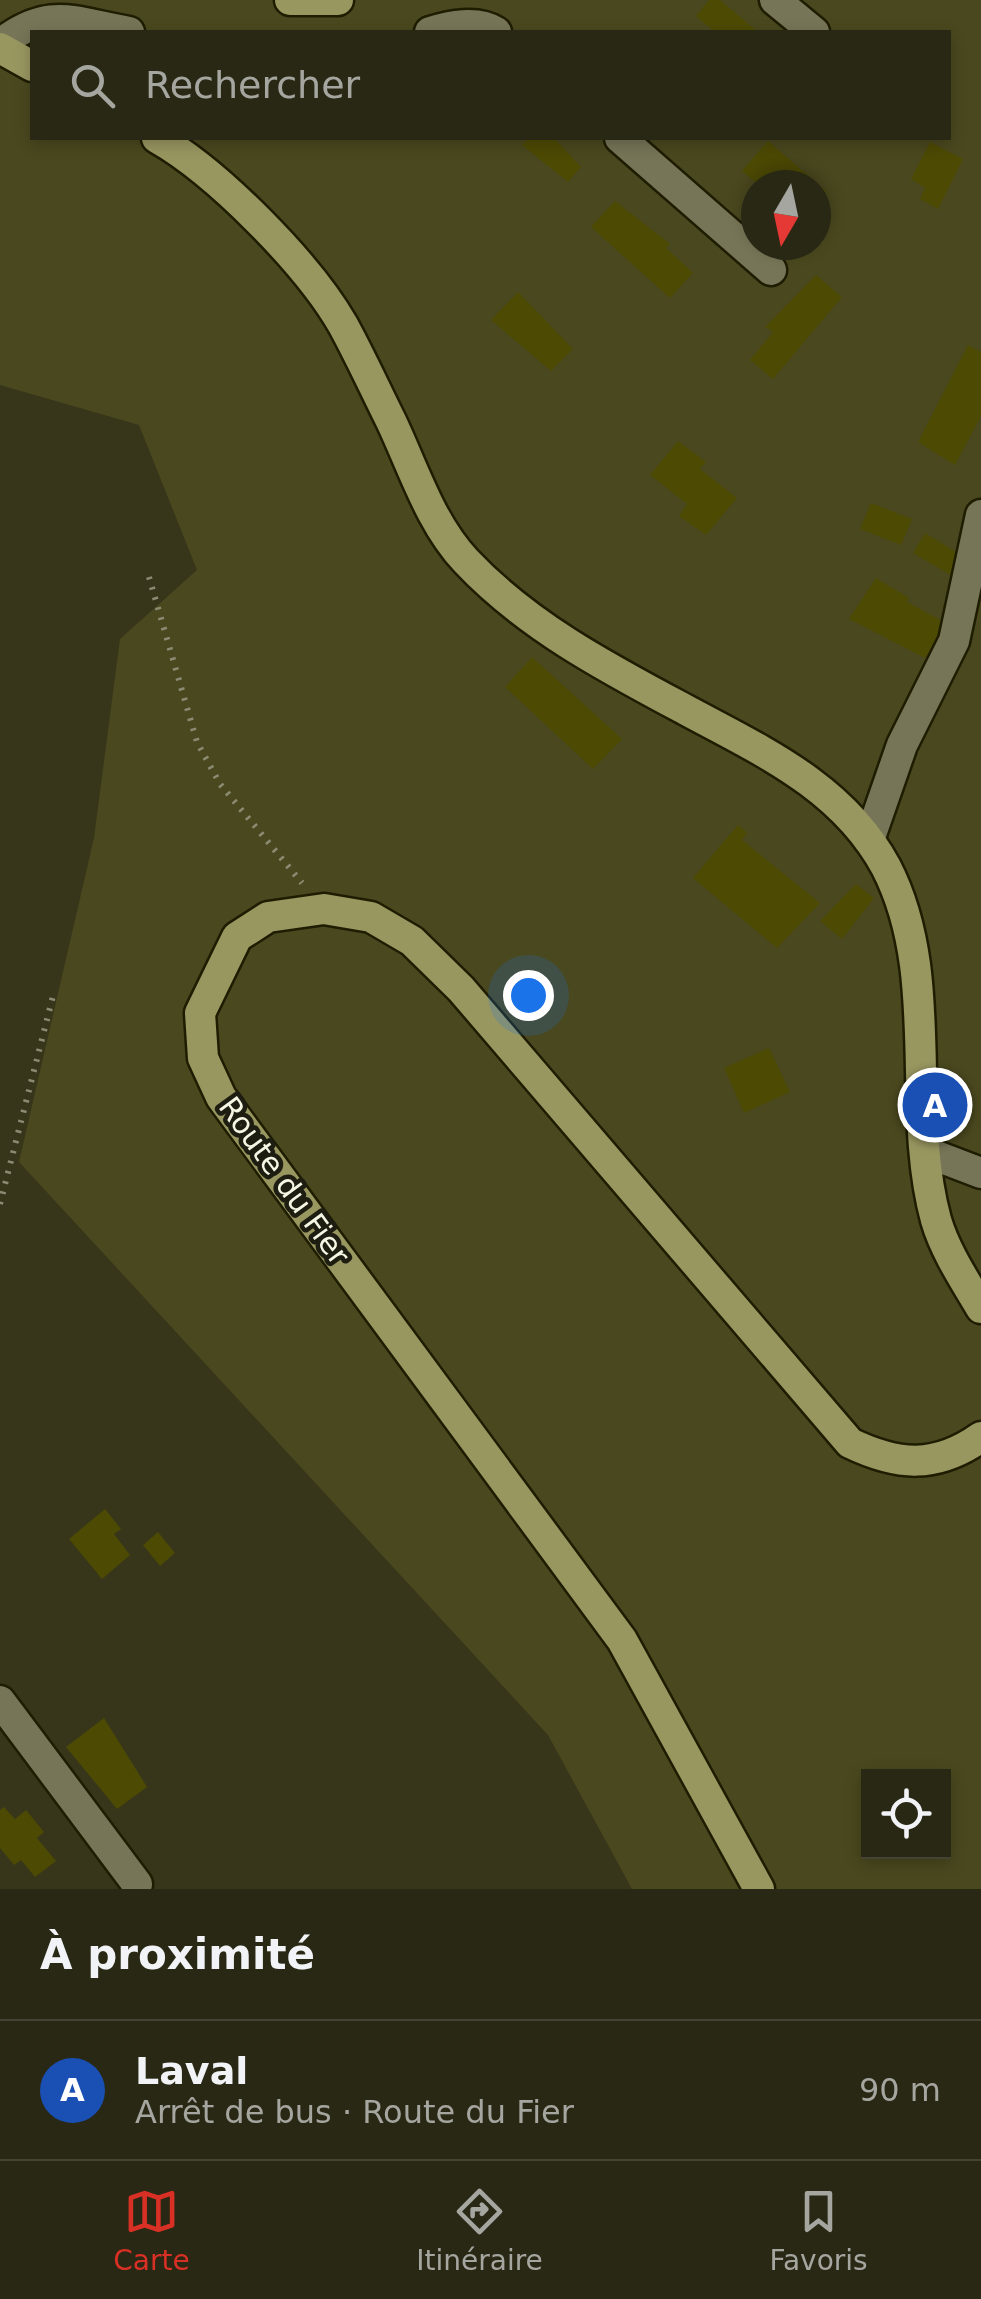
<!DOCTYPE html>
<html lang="fr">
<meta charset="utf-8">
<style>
body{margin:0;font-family:"DejaVu Sans",sans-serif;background:#31301d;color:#f1f3f6}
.controls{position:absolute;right:30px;bottom:30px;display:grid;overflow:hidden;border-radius:0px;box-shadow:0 5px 15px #0003}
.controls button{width:90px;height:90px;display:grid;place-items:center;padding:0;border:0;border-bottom:2px solid #454434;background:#292814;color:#f1f3f6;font:50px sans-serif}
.compass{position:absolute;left:741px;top:170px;width:90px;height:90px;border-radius:50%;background:#292814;box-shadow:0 5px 15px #0003;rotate:189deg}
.you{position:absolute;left:528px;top:995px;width:35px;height:35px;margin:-25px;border:8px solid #fff;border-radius:50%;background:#1a73e8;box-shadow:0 0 0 15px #1a73e833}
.badge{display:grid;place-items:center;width:65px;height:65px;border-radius:50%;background:#d93025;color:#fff;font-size:32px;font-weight:700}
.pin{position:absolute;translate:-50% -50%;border:5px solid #fff;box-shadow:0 2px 10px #0006}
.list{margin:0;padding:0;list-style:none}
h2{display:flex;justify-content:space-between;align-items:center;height:130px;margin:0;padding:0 40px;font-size:42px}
h2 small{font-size:32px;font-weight:400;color:#a5a6a0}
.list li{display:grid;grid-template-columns:65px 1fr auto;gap:30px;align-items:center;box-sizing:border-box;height:140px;padding:0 40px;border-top:2px solid #454434}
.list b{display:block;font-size:38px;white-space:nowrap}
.list p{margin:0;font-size:32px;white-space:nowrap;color:#a5a6a0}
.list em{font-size:32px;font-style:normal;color:#a5a6a0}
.icon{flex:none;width:55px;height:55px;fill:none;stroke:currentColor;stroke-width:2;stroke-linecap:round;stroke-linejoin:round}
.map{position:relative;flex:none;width:981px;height:1889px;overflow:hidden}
.search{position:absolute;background:#292814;box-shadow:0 5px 15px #0003;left:30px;right:30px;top:30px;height:110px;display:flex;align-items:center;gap:25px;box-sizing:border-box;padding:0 35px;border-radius:0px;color:#a5a6a0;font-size:38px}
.sheet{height:270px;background:#292814}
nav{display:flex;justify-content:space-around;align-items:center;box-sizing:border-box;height:140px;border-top:2px solid #454434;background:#292814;font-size:28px;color:#a5a6a0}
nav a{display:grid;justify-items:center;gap:5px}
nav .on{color:#d93025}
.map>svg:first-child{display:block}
.green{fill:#4a481e;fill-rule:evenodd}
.building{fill:#4d4a04}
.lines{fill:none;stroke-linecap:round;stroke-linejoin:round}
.minor-casing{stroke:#1e1d02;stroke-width:35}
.major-casing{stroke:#1e1d02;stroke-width:35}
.path{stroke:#8b8b73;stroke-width:6;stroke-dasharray:2.5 8;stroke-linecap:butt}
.minor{stroke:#767557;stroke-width:30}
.major{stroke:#999760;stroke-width:30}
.labels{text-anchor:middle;stroke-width:9;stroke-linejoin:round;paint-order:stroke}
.street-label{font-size:30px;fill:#f6f6e5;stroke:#1d1d11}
</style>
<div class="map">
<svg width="981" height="1889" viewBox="0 0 981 1889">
<rect width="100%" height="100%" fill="#37361a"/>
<path class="green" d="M0,0H981V1889H632L548,1735L19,1162L94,838L120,639L197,570L139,425L0,385ZM32,32H948V138H32ZM756,185H816V245H756ZM868,1776H944V1852H868Z"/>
<path class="building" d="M709,0H720L758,32H715L696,16Z
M529,138H554L581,167L568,182L522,145Z
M768,141L826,191L816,202V185H759L742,171Z
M930,142L963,159L938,209L920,199L925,188L911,179Z
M615,201L670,244L666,248L693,273L670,298L591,227Z
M816,275L842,297L773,379L750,360L773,332L765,327Z
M518,292L573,349L551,371L491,320Z
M968,345L981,352V416L955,465L918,442Z
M678,441L706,462L700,469L737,498L706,535L679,516L687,504L650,475Z
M871,503L912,519L901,545L860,529Z
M925,533L964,557L952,576L913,553Z
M876,578L909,598L907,602L948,624L925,658L849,619Z
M532,657L622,739L593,769L505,687Z
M738,825L747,833L742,840L820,903L777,948L693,878Z
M856,884L874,898L842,939L820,921Z
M769,1048L790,1092L744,1113L724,1068Z
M105,1509L121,1529L114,1534L130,1555L102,1579L69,1539Z
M158,1532L175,1553L160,1566L143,1545Z
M104,1718L147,1787L117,1809L66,1747Z
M4,1807L15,1819L26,1810L44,1832L37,1838L56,1861L35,1877L21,1860L14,1865L0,1848V1810Z"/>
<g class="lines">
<g class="minor-casing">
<path id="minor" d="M775,0L814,32
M430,32C450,26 477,20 496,32
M0,44C49,6 72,22 129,32
M620,138L771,270
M869,840L902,745L954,641L981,515
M926,1152L981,1173
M0,1701L137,1884"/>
</g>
<g class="major-casing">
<path id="major" d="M290,0H338
M0,48L32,66
M157,138C217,172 308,264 343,325C360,356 375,389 391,421C413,467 430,523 466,561C527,626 609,669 686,710C762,751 843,787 886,867C942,975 905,1107 936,1220C945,1251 965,1281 981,1308
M759,1889L622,1640L221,1097L203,1058L200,1013L237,937L268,917L324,909L371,917L412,941L461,989L850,1443C898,1466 936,1469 981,1437"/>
</g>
<path class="path" d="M149,577L197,742L220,784L302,883
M0,1204L53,996"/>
<use href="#minor" class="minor"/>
<use href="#major" class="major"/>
</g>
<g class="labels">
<g class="street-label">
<text transform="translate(284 1181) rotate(54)" y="10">Route du Fier</text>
</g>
</g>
</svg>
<div class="controls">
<button><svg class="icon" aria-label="locate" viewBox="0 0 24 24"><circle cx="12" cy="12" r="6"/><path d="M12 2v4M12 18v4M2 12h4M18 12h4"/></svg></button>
</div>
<svg class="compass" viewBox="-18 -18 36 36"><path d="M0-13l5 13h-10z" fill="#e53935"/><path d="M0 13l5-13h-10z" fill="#a5a6a0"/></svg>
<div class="you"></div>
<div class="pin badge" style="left:935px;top:1105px;background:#1a4fb4">A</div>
<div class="search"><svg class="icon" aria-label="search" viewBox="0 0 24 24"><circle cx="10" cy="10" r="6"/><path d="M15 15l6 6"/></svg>Rechercher</div>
</div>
<section class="sheet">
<h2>À proximité<small></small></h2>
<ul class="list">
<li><span class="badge" style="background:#1a4fb4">A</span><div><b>Laval</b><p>Arrêt de bus · Route du Fier</p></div><em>90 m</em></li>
</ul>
</section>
<nav>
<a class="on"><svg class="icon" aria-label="map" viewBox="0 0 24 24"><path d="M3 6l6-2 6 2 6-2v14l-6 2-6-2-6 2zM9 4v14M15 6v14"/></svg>Carte</a>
<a><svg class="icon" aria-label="directions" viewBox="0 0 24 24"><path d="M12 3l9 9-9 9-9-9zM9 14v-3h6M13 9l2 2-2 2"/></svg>Itinéraire</a>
<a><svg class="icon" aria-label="saved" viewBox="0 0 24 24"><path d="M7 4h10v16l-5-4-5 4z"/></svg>Favoris</a>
</nav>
